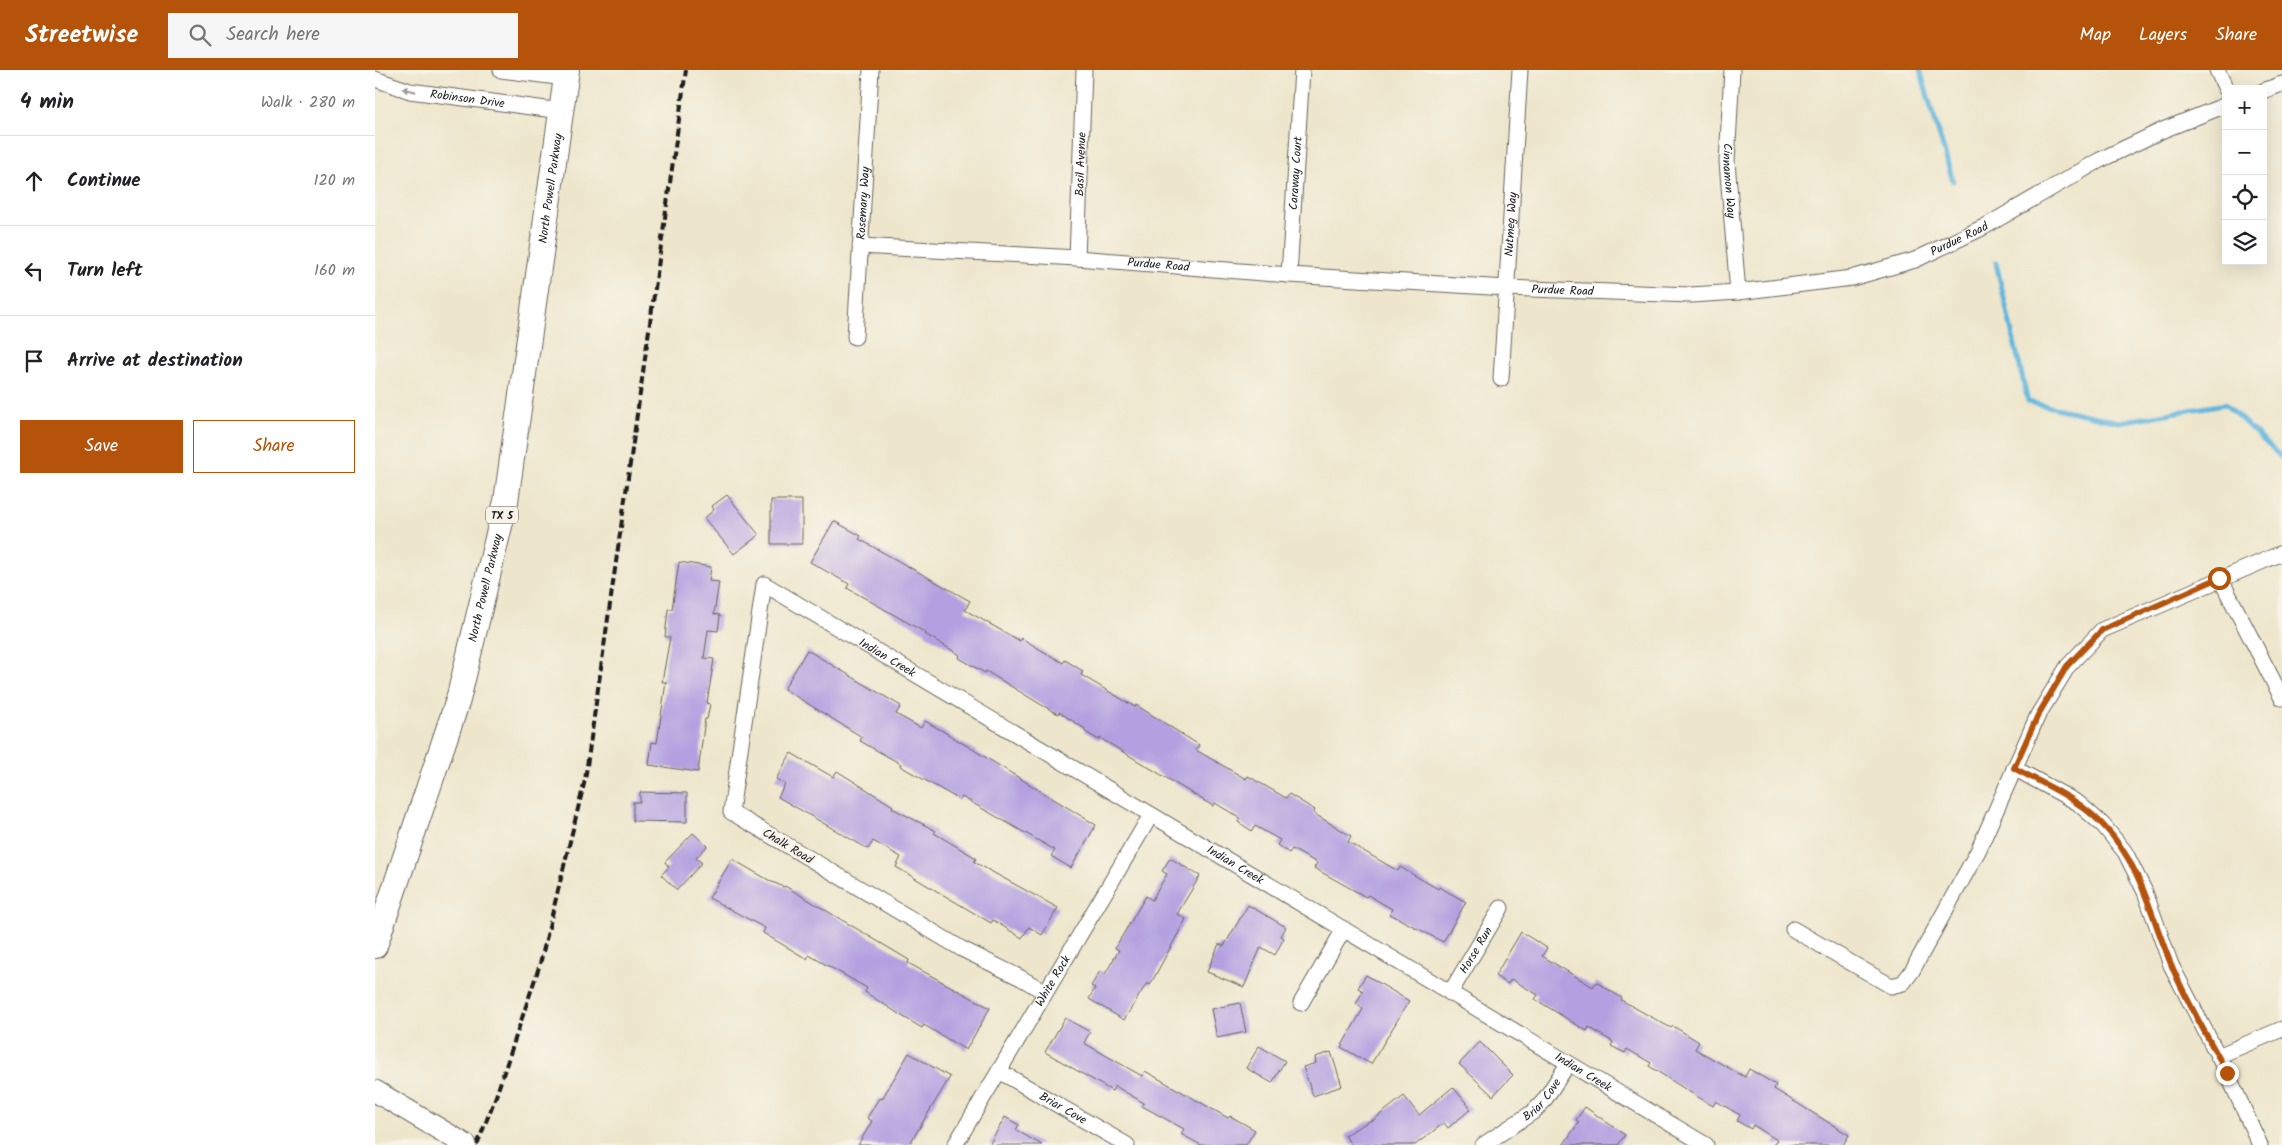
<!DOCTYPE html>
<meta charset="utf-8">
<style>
body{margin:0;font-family:Kalam,sans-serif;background:#f6f6f6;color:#202124}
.controls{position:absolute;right:15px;top:15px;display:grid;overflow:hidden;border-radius:0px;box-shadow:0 5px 20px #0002}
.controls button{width:45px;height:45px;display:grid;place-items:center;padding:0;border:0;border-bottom:1px solid #e0e0e0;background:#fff;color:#202124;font:25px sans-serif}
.stop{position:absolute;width:15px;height:15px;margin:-11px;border:4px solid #b45309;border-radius:50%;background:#fff}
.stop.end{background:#b45309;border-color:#fff;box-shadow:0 1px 5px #0008}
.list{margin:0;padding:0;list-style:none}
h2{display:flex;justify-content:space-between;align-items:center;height:65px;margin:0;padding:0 20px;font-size:21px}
h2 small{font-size:16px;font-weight:400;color:#757577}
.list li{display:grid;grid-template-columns:32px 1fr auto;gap:15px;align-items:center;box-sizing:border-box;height:90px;padding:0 20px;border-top:1px solid #e0e0e0}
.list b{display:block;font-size:19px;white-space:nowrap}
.list em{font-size:16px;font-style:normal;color:#757577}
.actions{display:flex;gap:10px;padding:15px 20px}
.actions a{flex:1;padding:11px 0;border:1px solid #b45309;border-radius:0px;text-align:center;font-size:18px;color:#b45309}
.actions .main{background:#b45309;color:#fff}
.icon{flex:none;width:28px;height:28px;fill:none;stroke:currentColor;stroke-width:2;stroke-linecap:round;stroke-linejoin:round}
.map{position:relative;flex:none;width:1907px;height:1075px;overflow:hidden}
header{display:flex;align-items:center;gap:30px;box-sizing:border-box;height:70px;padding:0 25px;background:#b45309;color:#fff}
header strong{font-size:24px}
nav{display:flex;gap:28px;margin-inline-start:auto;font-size:18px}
.search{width:350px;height:45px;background:#f6f6f6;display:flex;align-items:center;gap:12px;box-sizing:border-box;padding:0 18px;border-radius:0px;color:#757577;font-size:19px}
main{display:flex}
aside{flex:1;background:#fff}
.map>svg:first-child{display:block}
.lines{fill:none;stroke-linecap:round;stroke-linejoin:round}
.stream{stroke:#61b6dd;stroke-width:5}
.building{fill:#b4a0e0}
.street-casing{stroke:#66635a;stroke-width:17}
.secondary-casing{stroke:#66635a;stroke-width:23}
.primary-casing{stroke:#66635a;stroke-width:26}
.street{stroke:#fff;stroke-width:15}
.secondary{stroke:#fff;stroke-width:21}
.primary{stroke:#fff;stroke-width:24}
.rail{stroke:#1c1c1c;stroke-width:4;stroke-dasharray:8 4;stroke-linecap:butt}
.oneway{fill:#999}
.route{stroke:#b45309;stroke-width:6}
.labels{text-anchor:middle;stroke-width:5;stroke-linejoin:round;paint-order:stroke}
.shield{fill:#f7f3e8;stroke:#5e5c59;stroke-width:1}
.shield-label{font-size:11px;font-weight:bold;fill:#1c1c1c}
.street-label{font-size:12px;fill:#1c1c1c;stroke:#f7f3e8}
</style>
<header>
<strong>Streetwise</strong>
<div class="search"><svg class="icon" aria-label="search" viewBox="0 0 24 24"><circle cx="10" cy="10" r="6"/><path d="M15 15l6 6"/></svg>Search here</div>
<nav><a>Map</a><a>Layers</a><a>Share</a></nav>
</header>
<main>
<aside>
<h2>4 min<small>Walk · 280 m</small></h2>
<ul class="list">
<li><svg class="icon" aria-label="ahead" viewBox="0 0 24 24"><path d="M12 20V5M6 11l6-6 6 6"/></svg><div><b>Continue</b></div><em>120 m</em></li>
<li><svg class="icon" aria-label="left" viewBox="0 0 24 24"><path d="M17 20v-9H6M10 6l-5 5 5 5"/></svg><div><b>Turn left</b></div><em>160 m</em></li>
<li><svg class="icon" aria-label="arrive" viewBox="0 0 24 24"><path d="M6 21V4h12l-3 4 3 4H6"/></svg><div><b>Arrive at destination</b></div></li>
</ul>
<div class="actions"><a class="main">Save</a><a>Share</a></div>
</aside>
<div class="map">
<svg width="1907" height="1075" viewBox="0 0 1907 1075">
<rect width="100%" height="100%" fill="#f7f3e8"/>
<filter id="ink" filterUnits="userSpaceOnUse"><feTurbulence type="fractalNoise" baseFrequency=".02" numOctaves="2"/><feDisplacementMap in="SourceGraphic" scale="10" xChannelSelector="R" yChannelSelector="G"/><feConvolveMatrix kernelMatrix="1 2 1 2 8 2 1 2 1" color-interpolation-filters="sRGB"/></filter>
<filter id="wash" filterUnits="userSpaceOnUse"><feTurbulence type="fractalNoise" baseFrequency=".0096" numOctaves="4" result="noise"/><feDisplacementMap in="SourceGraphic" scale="20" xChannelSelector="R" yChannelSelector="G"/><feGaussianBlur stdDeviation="1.12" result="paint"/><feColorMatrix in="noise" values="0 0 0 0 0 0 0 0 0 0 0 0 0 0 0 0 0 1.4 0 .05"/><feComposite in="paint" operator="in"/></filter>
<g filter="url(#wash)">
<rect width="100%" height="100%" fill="#eee6cc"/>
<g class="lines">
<path class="stream" d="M1545,0L1578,111
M1621,193L1653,332L1744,352L1850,334L1907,388"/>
</g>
<g id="blocks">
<path class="building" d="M352,425L384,465L359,484L329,448L339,440L337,436Z
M396,430H427V474H396Z
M459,451L486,466L484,469L595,531L590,540L645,571L646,568L688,593L690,590L708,601L706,605L760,637L761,635L824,675L821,680L871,709L873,706L911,728L914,724L940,740L938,743L976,766L973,772L1023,801L1025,797L1063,819L1064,817L1091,832L1068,872L1015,844L1017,839L993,825L991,827L939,798L942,793L917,779L914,783L902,775L905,770L880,756L877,761L863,752L865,748L840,733L838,736L725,668L724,670L709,661L710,659L684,642L683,644L665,634L611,601L610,603L584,588L585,585L550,564L551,563L472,518L474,514L435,492Z
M304,492L336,497L334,511L344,512L339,544L345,545L343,561L333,560L329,588L339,589L332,633L335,634L332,649H330L323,702L274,695L277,672L282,673L291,612H287L295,567H290L293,539H297Z
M432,580L526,636L521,644L546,658L550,651L571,663L721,755L696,798L676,786L680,780L587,727L585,730L525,696L526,694L485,671L487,667L409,619Z
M416,683L458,707L462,701L518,736L517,738L561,761L559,763L601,788L599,792L683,838L667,865L654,857L647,868L618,850L616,853L521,797L526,787L498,771L493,779L403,727L410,714L401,709Z
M265,722L312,723V752L258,751V732H265Z
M318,763L332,776L321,788L327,793L302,820L286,805L294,797L290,792Z
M795,788L825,806L802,844L811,849L775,915L772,913L749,950L714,929L720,918L716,916L725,901L730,904L744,880L740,878L771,826L777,830L792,804L787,801Z
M357,789L397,812L409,817L410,816L534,890L533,893L615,938L591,980L549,955L547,958L527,946L490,922L492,918L434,885L432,889L388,863L390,858L334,828Z
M873,835L911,857L906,866L909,868L900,885L886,877L869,917L832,902L844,874L849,876Z
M1146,862L1172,878L1167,886L1218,917L1221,912L1247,928L1246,930L1296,958L1298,956L1324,972L1320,979L1370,1007L1374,999L1401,1015L1399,1019L1474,1065L1468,1075H1398L1402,1070L1378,1055L1376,1059L1362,1051L1365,1045L1341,1031L1338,1036L1313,1021L1274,996L1276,993L1252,979L1250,983L1236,976L1238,972L1214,957L1212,961L1197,952L1160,929L1163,925L1136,909L1133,914L1120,906Z
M991,905L1034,931L996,994L966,977L988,939L981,934L988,921L983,918Z
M865,933L871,962L842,968L836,939Z
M690,948L715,962L709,973L767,1006L770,1001L853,1048L855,1046L880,1060L871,1075H826L806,1064L809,1059L767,1036L769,1033L740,1016L737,1021L670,982Z
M1105,972L1138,1005L1118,1026L1084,994Z
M884,976L910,991L897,1013L871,998Z
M956,982L967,1016L938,1026L928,997L941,993L940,987Z
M534,983L575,1007L534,1075H483L497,1051L492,1048L504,1028L507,1029Z
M1078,1017L1096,1039L1073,1058L1069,1053L1040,1075H976L970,1065L996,1050L997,1051L1029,1026L1044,1045Z
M1210,1037L1250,1065L1243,1075H1188L1204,1052L1201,1050Z
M630,1047L644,1055L641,1060L667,1075H614Z"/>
</g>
</g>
<g filter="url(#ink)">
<use href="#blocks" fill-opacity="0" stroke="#66635a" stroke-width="1"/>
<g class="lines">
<g class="street-casing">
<g id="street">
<path d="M126,0L191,8"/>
<path id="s1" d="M1357,0L1352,92L1363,222"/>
<path d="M1842,0L1851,19"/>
<path id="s2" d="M0,9L35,21L186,41"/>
<path d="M1888,21L1907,14"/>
<path id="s3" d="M485,176L702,188L914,205L1132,218L1316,225L1363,222L1477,208L1540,190L1609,157L1725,90L1788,60L1851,35"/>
<path id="s4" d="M702,188L709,0"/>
<path id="s5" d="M914,205L927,0"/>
<path id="s6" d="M480,267L496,0"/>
<path id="s7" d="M1126,309L1145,0"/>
<path d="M1845,508L1907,628"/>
<path d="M1639,698L1703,733L1728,755L1750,782L1770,822L1796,895L1852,1003L1885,1075"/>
<path d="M1418,859L1516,916L1528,913L1537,901L1603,781L1663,645L1693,596L1727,560L1907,483"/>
<path id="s8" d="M670,922L646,908L587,879L356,742L389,514L1331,1075"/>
<path id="s9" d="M1075,923L1126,838"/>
<path d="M926,933L969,859"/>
<path d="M1843,986L1907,959"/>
<path id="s10" d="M624,1001L752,1075"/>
<path id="s11" d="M580,1075L776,745"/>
<path id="s12" d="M1108,1075L1158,1042L1168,1032L1193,994"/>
</g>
</g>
<g class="secondary-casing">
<path id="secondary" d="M0,1021L91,1075"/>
</g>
<g class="primary-casing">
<g id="primary">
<path id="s13" d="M0,876L83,630L131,431L192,0"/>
</g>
</g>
<use href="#street" class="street"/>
<use href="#secondary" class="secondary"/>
<use href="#primary" class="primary"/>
<path class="rail" d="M102,1075L121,1026L165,894L210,710L311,0"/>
</g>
<defs><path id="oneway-solid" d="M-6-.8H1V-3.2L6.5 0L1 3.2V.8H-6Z" transform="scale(1.25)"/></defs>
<use class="oneway" href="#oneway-solid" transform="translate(34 20) rotate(-166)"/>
</g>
<g class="lines" filter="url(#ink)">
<path class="route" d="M1844,508L1727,560L1692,596L1663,645L1639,698C1670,715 1704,729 1728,755C1766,794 1776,846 1796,894C1811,931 1833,967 1852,1003"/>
</g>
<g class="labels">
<rect class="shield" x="111" y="436.5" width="32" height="17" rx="4"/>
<g class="shield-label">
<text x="127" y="449">TX 5</text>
</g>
<g class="street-label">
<text dy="4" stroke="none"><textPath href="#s2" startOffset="95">Robinson Drive</textPath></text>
<text dy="4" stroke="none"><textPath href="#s4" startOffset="94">Basil Avenue</textPath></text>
<text dy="4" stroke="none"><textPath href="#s5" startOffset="102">Caraway Court</textPath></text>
<text dy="4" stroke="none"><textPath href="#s1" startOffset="111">Cinnamon Way</textPath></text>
<text dy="4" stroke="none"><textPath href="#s13" startOffset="780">North Powell Parkway</textPath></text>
<text dy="4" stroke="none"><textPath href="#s6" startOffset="134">Rosemary Way</textPath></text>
<text dy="4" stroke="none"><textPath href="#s7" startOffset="155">Nutmeg Way</textPath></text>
<text dy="4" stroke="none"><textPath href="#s3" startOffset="1109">Purdue Road</textPath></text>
<text dy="4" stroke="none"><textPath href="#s3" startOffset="299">Purdue Road</textPath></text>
<text dy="4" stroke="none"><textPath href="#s3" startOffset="704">Purdue Road</textPath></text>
<text dy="4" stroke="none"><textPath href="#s13" startOffset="375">North Powell Parkway</textPath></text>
<text dy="4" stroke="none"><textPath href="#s8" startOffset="736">Indian Creek</textPath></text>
<text transform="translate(413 776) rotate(31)" y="4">Chalk Road</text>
<text dy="4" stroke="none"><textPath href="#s8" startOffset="1141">Indian Creek</textPath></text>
<text dy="4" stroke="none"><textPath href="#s9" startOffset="50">Horse Run</textPath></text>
<text dy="4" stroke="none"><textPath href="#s11" startOffset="191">White Rock</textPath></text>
<text dy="4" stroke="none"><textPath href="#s8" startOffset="1546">Indian Creek</textPath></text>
<text dy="4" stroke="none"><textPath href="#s12" startOffset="75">Briar Cove</textPath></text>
<text dy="4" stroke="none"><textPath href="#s10" startOffset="74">Briar Cove</textPath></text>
</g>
</g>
</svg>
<div class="controls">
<button>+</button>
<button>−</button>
<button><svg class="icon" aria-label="locate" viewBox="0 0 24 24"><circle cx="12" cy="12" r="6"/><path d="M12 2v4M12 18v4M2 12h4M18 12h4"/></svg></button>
<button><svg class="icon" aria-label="layers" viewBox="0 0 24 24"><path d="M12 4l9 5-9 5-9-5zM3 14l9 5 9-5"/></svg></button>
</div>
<div class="stop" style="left:1844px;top:508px"></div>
<div class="stop end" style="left:1852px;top:1003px"></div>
</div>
</main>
